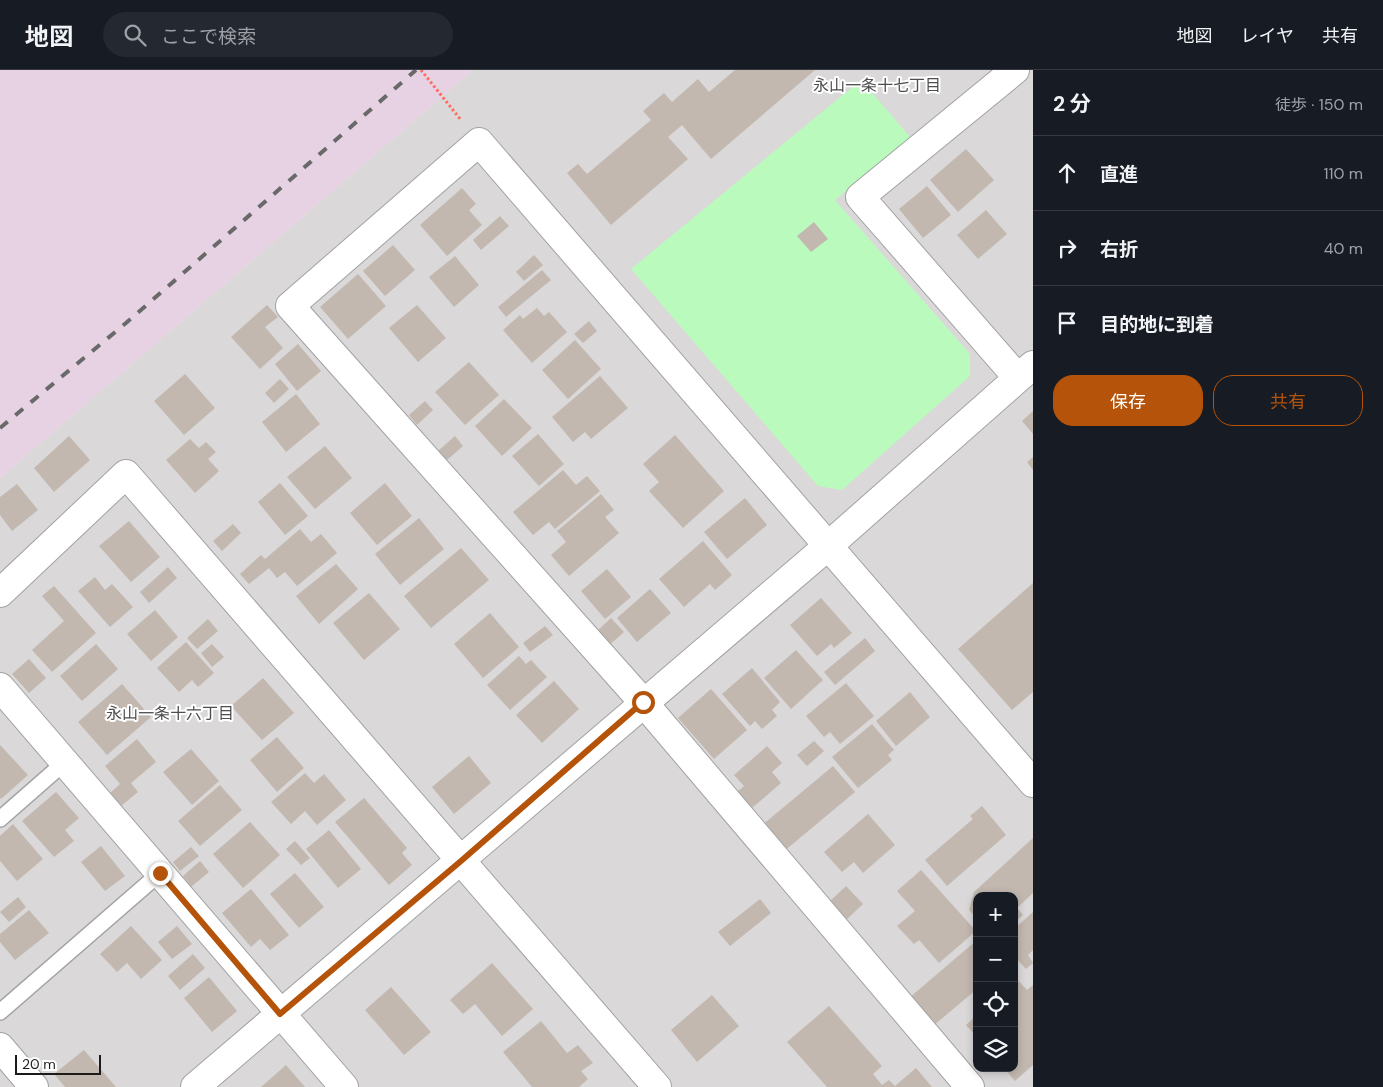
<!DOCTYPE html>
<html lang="ja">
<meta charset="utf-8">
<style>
body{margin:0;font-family:"DM Sans","Noto Sans JP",sans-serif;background:#242831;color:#f1f3f6}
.controls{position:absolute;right:15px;bottom:15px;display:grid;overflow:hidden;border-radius:10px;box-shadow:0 2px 8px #0003}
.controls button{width:45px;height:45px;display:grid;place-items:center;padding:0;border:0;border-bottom:1px solid #363941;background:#171b24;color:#f1f3f6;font:25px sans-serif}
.scale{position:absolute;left:15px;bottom:12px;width:86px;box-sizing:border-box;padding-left:5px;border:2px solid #1b1b1b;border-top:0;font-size:14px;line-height:18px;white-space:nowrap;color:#1b1b1b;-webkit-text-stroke:4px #fff;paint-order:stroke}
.stop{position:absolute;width:15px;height:15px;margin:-11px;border:4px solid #b45309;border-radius:50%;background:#fff}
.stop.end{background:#b45309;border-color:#fff;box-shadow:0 1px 5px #0008}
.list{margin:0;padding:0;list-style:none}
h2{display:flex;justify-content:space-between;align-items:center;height:65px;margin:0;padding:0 20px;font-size:21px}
h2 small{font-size:16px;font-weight:400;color:#9ea1a6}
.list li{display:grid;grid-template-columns:32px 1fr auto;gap:15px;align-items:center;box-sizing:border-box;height:75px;padding:0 20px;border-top:1px solid #363941}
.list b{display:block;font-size:19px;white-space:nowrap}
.list em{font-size:16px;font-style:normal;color:#9ea1a6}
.actions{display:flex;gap:10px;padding:15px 20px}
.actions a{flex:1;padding:11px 0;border:1px solid #b45309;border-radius:20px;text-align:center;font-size:18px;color:#b45309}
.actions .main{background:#b45309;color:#fff}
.icon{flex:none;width:28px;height:28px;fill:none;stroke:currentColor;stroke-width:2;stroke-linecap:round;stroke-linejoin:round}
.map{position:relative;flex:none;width:1033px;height:1017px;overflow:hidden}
header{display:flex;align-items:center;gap:30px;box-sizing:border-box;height:70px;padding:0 25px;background:#171b24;border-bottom:1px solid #363941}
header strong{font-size:24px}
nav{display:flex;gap:28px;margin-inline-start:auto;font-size:18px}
.search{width:350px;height:45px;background:#242831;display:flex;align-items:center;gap:12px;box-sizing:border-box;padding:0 18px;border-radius:28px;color:#9ea1a6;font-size:19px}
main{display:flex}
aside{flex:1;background:#171b24}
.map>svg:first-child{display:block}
.residential{fill:#dad8d8;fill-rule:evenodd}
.industrial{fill:#e7d2e4}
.park{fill:#bafbbd}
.building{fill:#c2b8b0}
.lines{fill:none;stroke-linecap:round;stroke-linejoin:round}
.service-casing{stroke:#a2a2a2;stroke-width:18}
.minor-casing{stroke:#a2a2a2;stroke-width:30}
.path{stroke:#ff6b60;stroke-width:3;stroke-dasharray:2.5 2.5;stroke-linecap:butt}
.service{stroke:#fff;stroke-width:15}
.minor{stroke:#fff;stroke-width:28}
.rail{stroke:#696969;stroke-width:4;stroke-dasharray:10 10;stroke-linecap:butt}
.route{stroke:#b45309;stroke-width:6}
.labels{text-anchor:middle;stroke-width:4;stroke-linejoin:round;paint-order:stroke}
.neighbourhood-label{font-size:16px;fill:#4e4e4e;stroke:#fff}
</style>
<header>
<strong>地図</strong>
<div class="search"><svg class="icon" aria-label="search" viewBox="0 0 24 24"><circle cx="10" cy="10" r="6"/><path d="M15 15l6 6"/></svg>ここで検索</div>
<nav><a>地図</a><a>レイヤ</a><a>共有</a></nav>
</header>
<main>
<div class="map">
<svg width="1033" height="1017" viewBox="0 0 1033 1017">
<rect width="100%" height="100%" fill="#eee9e0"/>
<path class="residential" d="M473,0H1033V1017H0V408ZM977,826H1014V998H977Z"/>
<path class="industrial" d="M0,0H473L0,408Z"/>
<path class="park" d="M861,10L911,68L835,130L970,284V306L842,420L818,416L631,199Z"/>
<path class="building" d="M735,0H815L711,89L682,55L668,67L688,89L611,155L567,103L578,94L587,104L651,50L643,41L664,23L672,32L698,9L709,22Z
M966,79L994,110L958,142L930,110Z
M927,116L951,145L923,168L899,139Z
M462,118L476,134L469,140L482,155L447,186L420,155Z
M986,140L1007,164L978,189L957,165Z
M500,146L509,156L481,180L473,170Z
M814,152L828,169L811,182L797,166Z
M393,175L415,200L385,226L363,201Z
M534,185L543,195L524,211L516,202Z
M455,186L479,215L454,237L429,207Z
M542,200L551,210L506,247L498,237Z
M358,204L386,236L348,269L320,237Z
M267,235L278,247L265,257L283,278L260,299L231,267Z
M417,235L446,268L418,292L389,258Z
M537,238L544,246L549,242L567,262L532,293L503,260L520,245L523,249Z
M589,251L597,261L583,273L574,264Z
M575,270L601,299L568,329L542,300Z
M298,274L321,301L297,321L275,294Z
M469,292L499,325L465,355L435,322Z
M185,304L215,338L184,365L154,331Z
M600,306L628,338L591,369L585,362L573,372L552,347Z
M280,309L289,319L274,333L265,323Z
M296,324L320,354L286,382L262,352Z
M504,329L532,358L502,386L475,356Z
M425,331L433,340L417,355L409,345Z
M1033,341V364L1022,351Z
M538,364L564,394L539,416L512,386Z
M675,365L724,421L683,458L649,421L659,412L643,394Z
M69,366L90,390L54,422L34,398Z
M455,366L463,376L447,390L438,381Z
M190,369L199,378L206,372L216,382L208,389L219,401L195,423L166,390Z
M325,376L352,408L315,439L287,407Z
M1033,387V400L1027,392Z
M563,400L576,415L587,406L600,421L555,459L549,452L533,465L513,442Z
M280,413L308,446L285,465L258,432Z
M385,413L412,446L377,475L350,443Z
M17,414L38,440L12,461L0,445V427Z
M601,424L614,440L605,447L619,463L569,506L551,485L566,472L557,461Z
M745,428L767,455L727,489L704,462Z
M419,448L444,479L400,515L375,484Z
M129,451L160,487L131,512L99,476Z
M233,454L241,463L222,481L213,471Z
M300,459L311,472L321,464L337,483L297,516L285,502L277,508L269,498L249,514L240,504L261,485L265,489Z
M703,471L732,505L715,520L710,514L684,537L659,509Z
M461,478L489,510L431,558L404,526Z
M336,494L358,519L319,554L296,526Z
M168,497L177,508L149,533L140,522Z
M607,499L631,527L605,549L581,521Z
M95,507L105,520L112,514L133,537L110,557L78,521Z
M1033,513V622L1012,640L958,579Z
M54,516L96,563L52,602L32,580L64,551L42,526Z
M650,519L671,543L637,572L617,548Z
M369,523L400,559L364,590L333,553Z
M821,528L852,563L834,578L831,574L817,586L790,555Z
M155,540L178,567L151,591L127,564Z
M490,543L519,577L483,608L454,574Z
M611,548L624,562L606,578L594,564Z
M208,549L218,561L197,579L187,568Z
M545,556L553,565L530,582L523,573Z
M865,568L875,581L835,615L824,602Z
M186,572L214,603L198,617L192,610L179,622L157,598Z
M96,574L118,599L82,631L60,606Z
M212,574L224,587L212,597L201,583Z
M796,580L823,610L791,639L764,608Z
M519,586L526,594L531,590L547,607L510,640L487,615Z
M29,589L46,608L29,623L12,604Z
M752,598L780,632L772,640L777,646L762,659L755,651L750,656L722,624Z
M263,608L294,643L262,670L231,636Z
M554,611L579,639L542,673L516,645Z
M846,613L874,646L840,674L830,662L824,667L806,646Z
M122,614L151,647L107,685L78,652Z
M711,619L747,660L714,689L678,648Z
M910,622L930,647L896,676L876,651Z
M872,654L894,680L888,685L892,690L858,718L832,687Z
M277,667L304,698L277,722L250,690Z
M137,669L156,692L131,713L138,722L121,736L110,723L120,714L105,696Z
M814,671L824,681L807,696L797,685Z
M0,675L28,705L1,729L0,728Z
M767,676L782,693L772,702L781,713L752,738L737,722L744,716L734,705Z
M191,679L219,711L192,735L163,702Z
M469,686L491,713L454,744L432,717Z
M833,696L855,722L783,782L761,756Z
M305,703L314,713L324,704L346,730L317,755L305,741L291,754L271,732Z
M220,715L242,740L200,776L178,751Z
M56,722L79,748L65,760L74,771L54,787L22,751Z
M364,728L407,778L402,783L412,795L389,815L335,752Z
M982,736L1006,765L947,816L925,790L973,749L970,746Z
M868,744L895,775L863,803L854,792L842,802L824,782Z
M250,752L280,785L243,818L213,784Z
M13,754L43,789L17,811L0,791V766Z
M329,760L361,799L338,818L306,779Z
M1033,768V823L1017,838L1023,845L1014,853V826H977V849L969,840L974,822Z
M295,771L310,788L301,795L286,779Z
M101,776L125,806L105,821L81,792Z
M191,777L199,786L180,801L173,792Z
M200,791L209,802L191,817L183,806Z
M921,800L976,861L939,893L919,870L914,874L897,856L915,841L897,821Z
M295,803L324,837L299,858L270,824Z
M846,816L863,834L846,850L829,832Z
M251,819L289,865L270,880L260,869L251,877L222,843Z
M18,827L26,837L9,852L0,842Z
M760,829L771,843L730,876L718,862Z
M29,840L49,863L15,890L0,872V864Z
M1033,842V880L1028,885L1033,893L1026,899L1014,886V859Z
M131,856L162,890L141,909L127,893L117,902L100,884Z
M177,856L192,874L172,889L158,872Z
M977,870V919L933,956L909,928Z
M193,884L205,898L180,920L168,906Z
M492,893L533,939L502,966L475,934L463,944L450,930Z
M1014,906L1027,920L1033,915V995L1015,1011L1004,998H1014Z
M209,907L237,941L212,962L184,928Z
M391,917L431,962L404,985L365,940Z
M712,925L739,956L697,992L671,960Z
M829,936L882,996L873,1004L882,1015L889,1010L895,1016L916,998L932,1017H827L787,972Z
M977,945V967L966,955Z
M541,951L567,983L578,975L593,993L581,1001L588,1009L579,1017H532L503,982Z
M84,980L116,1017H65L54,1004Z
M286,995L305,1017H261Z"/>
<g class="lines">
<g class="service-casing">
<path id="service" d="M0,749L65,692
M0,942L160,803"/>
</g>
<g class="minor-casing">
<path id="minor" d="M1015,0L860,127L1018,308
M0,523L126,404L657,1017
M0,617L344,1017
M0,977L34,1017
M195,1017L828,476L1033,295
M970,1017L643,632L290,236L479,72L1033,713"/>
</g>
<path class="path" d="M421,0L461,50"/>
<use href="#service" class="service"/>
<use href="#minor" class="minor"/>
<path class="rail" d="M0,358L126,253L416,0"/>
</g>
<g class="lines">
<path class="route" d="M160,803L280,944L461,791L643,632"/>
</g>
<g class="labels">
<g class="neighbourhood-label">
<text x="877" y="21">永山一条十七丁目</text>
<text x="170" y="649">永山一条十六丁目</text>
</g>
</g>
</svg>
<div class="controls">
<button>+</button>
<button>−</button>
<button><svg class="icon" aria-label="locate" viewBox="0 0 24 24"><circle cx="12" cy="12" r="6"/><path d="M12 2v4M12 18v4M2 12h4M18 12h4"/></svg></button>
<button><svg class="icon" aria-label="layers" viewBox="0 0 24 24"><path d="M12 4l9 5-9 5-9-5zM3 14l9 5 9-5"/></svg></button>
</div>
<div class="scale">20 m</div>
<div class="stop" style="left:643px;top:632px"></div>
<div class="stop end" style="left:160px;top:803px"></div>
</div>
<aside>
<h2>2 分<small>徒歩 · 150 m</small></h2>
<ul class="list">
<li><svg class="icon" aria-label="ahead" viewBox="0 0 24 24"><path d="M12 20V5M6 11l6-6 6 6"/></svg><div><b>直進</b></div><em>110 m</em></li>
<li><svg class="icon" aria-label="right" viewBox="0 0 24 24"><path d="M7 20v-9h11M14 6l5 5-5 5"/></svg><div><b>右折</b></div><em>40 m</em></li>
<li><svg class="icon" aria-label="arrive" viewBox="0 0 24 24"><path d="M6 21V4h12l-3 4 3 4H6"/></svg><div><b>目的地に到着</b></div></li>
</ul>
<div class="actions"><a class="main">保存</a><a>共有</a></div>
</aside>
</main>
